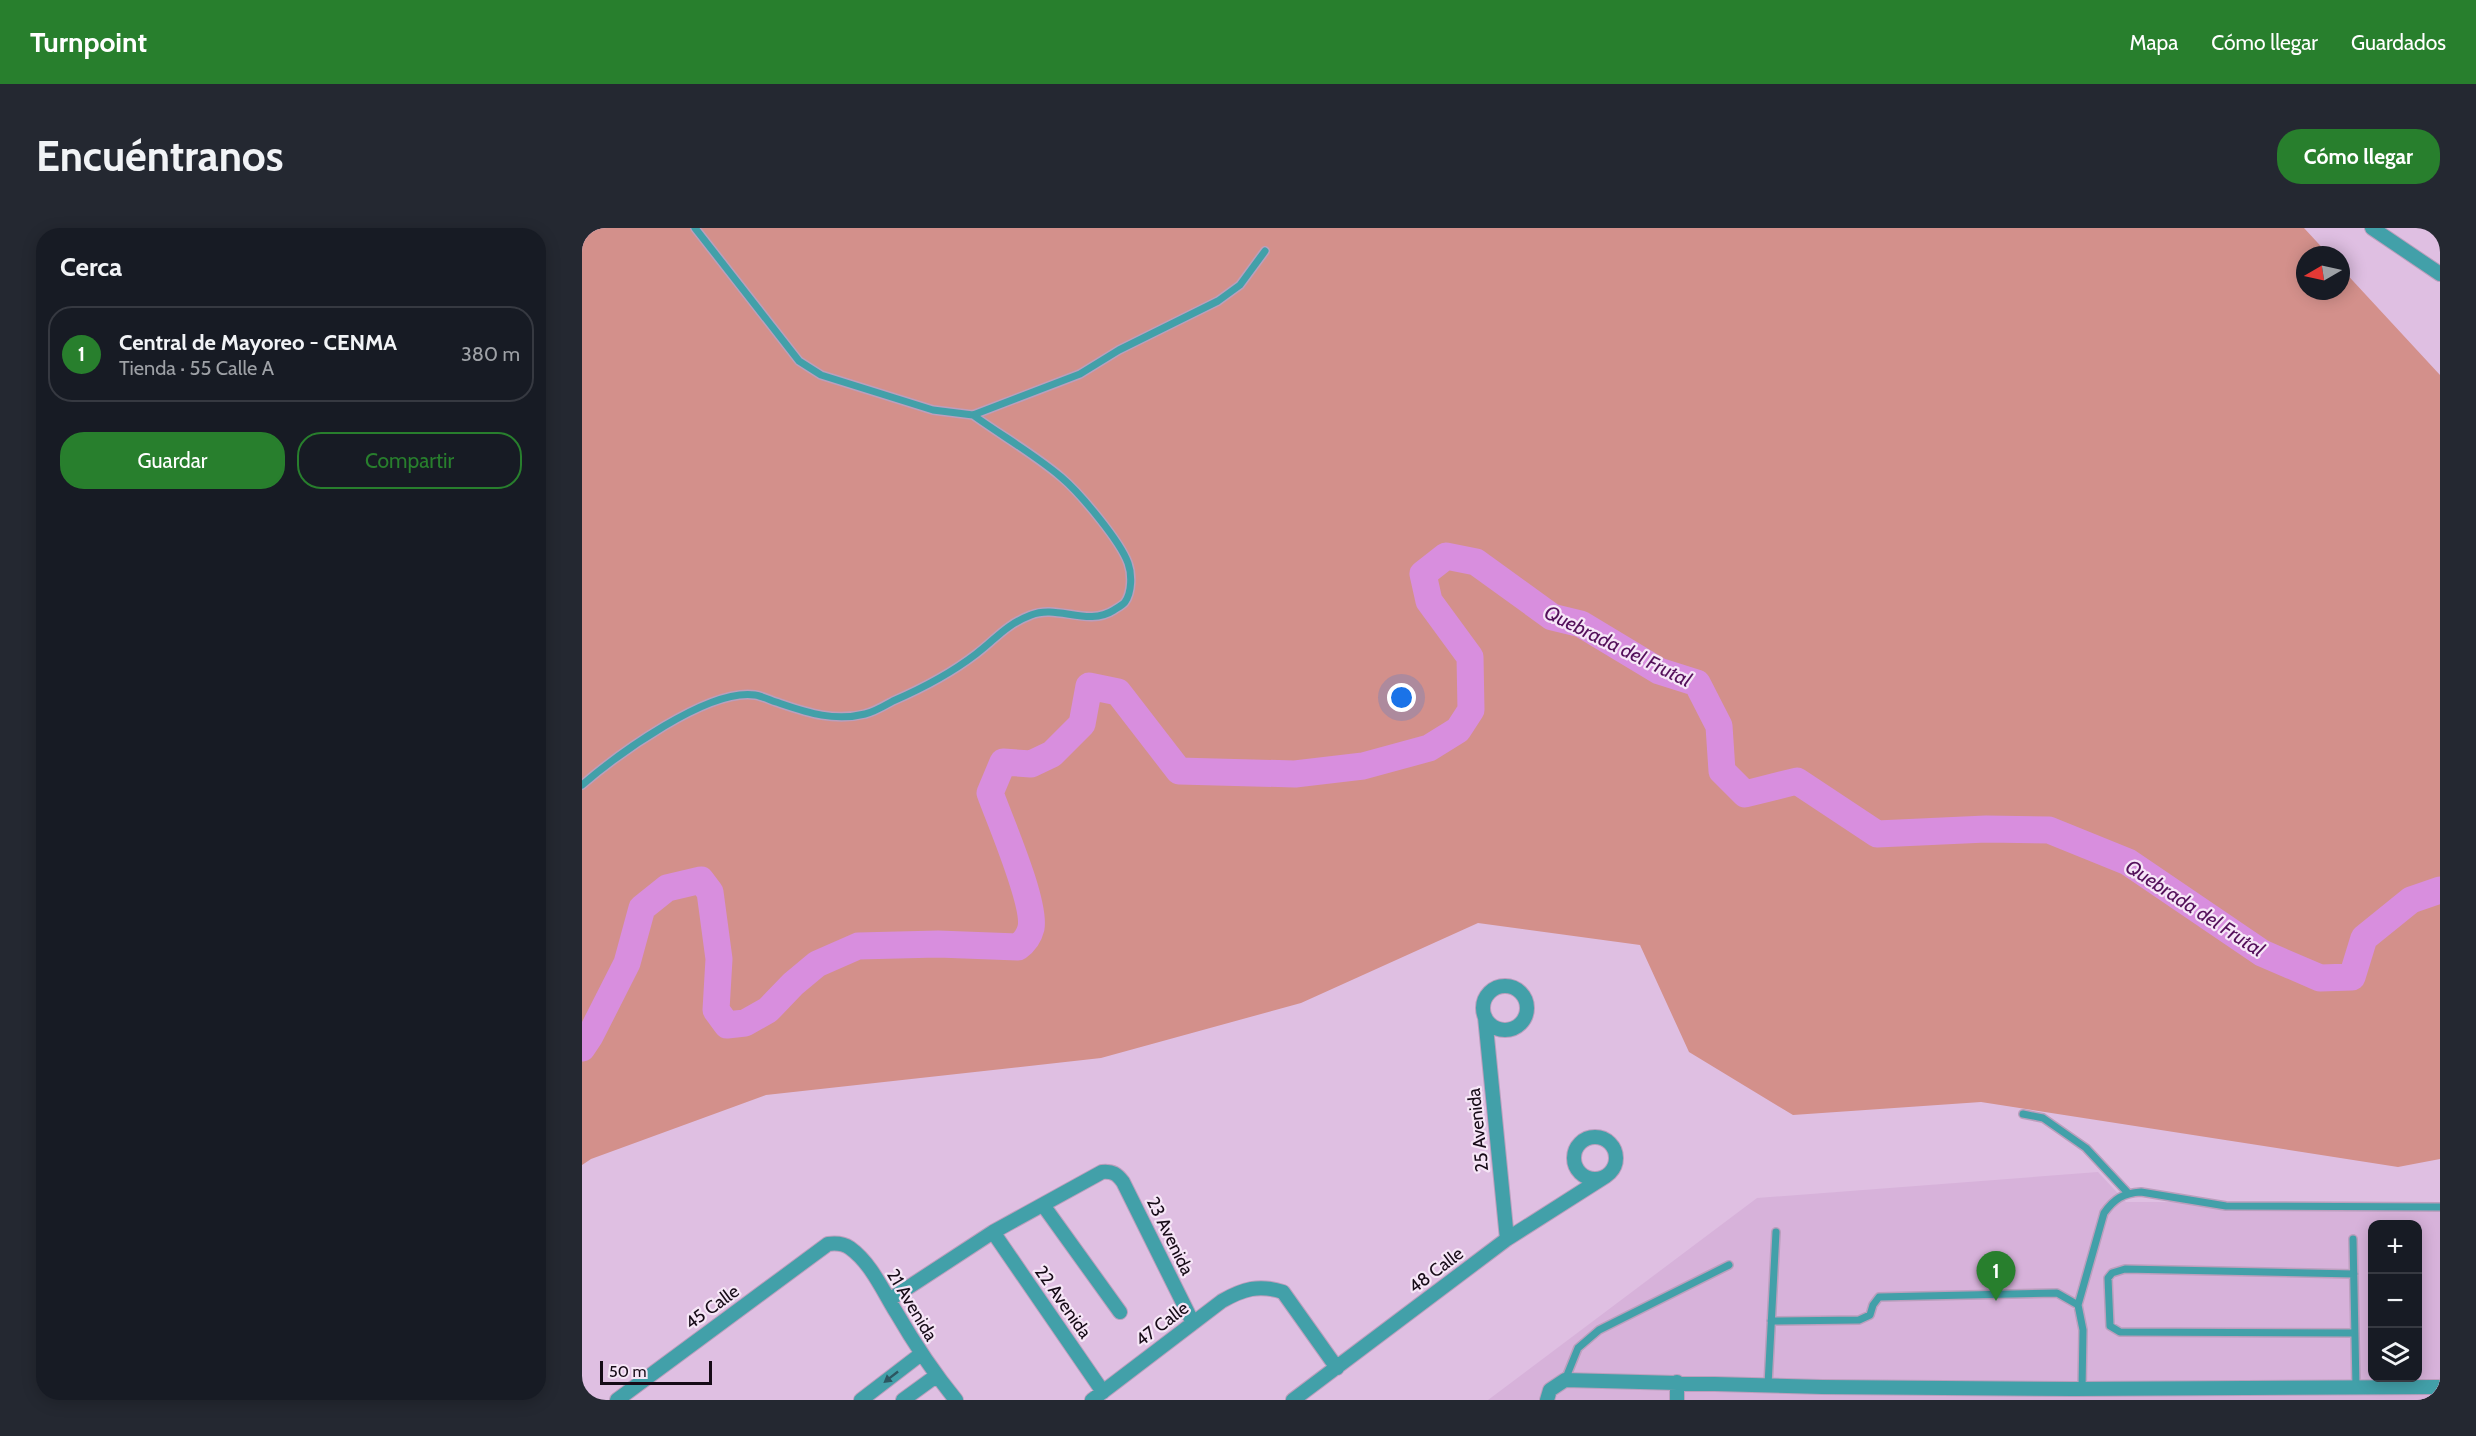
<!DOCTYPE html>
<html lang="es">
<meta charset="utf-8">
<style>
body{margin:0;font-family:Cabin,sans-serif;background:#242831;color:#f1f3f6}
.controls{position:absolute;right:18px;bottom:18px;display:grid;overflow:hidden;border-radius:12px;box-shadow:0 3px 15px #0003}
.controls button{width:54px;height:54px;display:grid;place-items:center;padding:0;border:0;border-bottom:2px solid #363941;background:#171b24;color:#f1f3f6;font:30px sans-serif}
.compass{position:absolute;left:1714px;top:18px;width:54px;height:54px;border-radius:50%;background:#171b24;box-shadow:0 3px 15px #0003;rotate:261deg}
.scale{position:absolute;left:18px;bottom:15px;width:112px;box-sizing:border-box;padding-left:6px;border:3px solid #160b17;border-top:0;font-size:16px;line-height:21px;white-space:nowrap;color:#160b17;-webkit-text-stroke:4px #f6e6f7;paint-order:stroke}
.you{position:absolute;left:820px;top:470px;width:21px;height:21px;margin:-15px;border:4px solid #fff;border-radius:50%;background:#1a73e8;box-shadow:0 0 0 9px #1a73e833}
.badge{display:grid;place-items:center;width:39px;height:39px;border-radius:50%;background:#287f2d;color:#fff;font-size:20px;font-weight:700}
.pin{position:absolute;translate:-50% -50px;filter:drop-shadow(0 2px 3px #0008)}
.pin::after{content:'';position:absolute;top:32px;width:21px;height:18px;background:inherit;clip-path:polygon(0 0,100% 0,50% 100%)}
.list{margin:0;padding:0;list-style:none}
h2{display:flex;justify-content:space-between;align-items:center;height:78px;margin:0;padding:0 24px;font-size:26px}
h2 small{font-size:20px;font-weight:400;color:#9ea1a6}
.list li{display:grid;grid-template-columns:39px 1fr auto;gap:18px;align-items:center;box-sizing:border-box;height:96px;margin:0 12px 12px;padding:0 12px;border:2px solid #363941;border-radius:24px}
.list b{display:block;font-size:22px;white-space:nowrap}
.list p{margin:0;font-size:20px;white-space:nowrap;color:#9ea1a6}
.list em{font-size:20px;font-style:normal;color:#9ea1a6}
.actions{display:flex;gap:12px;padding:18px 24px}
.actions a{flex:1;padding:14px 0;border:2px solid #287f2d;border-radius:24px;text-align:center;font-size:21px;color:#287f2d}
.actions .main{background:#287f2d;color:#fff}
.icon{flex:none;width:33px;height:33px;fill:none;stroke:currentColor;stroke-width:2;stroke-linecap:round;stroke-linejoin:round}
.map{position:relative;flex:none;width:1858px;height:1172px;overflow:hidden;border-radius:24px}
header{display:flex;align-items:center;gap:36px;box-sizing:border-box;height:84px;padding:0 30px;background:#287f2d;color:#fff}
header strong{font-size:28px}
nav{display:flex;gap:33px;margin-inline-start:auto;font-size:21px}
.intro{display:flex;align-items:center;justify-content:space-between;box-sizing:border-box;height:144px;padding:0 36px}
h1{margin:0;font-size:42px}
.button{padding:15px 27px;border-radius:24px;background:#287f2d;color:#fff;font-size:21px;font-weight:700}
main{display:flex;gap:36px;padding:0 36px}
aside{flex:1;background:#171b24;border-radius:24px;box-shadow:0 3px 15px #0003}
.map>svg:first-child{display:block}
.built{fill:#d7b2da;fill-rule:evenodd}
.green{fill:#d3908b}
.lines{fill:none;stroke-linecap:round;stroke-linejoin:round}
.river{stroke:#d88ede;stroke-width:27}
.service-casing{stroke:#bb9fbd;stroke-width:10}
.minor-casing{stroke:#bb9fbd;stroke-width:16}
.service{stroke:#42a0a9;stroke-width:7}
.minor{stroke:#42a0a9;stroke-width:14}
.oneway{fill:#2c5660}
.labels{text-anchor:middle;stroke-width:4.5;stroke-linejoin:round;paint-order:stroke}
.street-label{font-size:18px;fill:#160b17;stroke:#f6e6f7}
.water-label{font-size:20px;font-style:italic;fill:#54105a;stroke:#f6e6f7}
</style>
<header>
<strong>Turnpoint</strong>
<nav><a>Mapa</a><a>Cómo llegar</a><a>Guardados</a></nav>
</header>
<div class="intro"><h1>Encuéntranos</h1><a class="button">Cómo llegar</a></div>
<main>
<aside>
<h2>Cerca<small></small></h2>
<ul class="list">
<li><span class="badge">1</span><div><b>Central de Mayoreo - CENMA</b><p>Tienda · 55 Calle A</p></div><em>380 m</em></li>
</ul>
<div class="actions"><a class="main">Guardar</a><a>Compartir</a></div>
</aside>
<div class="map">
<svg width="1858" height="1172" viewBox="0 0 1858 1172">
<rect width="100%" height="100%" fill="#dfbfe2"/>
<path class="built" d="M1516,944L1544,974H1858V1172H906L1175,970ZM1790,996H1836V1150H1790Z"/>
<path class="green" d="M0,0H1722L1747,27H1723V63H1759V40L1858,147V931L1816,939L1399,874L1211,887L1107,824L1058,717L896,695L719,775L519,830L184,867L9,931L0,937Z"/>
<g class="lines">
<path class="river" d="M0,820L8,808L45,735L60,680L85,660L119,652L128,664L137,731L134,782L145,797L163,795L186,782L211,756L235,736L276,718L356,716L436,719C443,714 447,708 449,700C454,675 418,593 408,565L421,534L449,536L470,526L500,496L507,458L536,464L597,543L713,546L781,538L847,520L876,502L889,482L888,429L847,373L841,346L864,328L894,334L970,389L999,396L1077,443L1115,455L1137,498L1140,543L1163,566L1215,553L1295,606L1404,601L1467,602L1546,634L1680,725L1738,750L1770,749L1782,710L1829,672L1858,662"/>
<g class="service-casing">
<path id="service" d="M113,0L217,133L239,147L351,182L391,187L498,146L537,122L636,73L658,57L683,23
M0,557C35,527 126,460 173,467C180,468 188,472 194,474C224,484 251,494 283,486C292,484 302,478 311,473C341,460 368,446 394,426C414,411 423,397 449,387C475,376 506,399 532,382C535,380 541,377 543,374C550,364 550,346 546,335C538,313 498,265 479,249C452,226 420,208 391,187
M1441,886L1461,890L1504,920L1546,965
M1771,1011L1774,1159
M1772,1046L1543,1041L1530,1045L1526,1050L1528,1098L1538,1104L1773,1105
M1496,1077L1522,985C1532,971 1541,965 1559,964L1644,978L1858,979
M1189,1093L1277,1092L1288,1087L1291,1077L1297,1069L1475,1065L1496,1077L1501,1102L1500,1161
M983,1152L996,1120L1017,1102L1147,1037
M1186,1157L1194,1004"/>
</g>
<g class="minor-casing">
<path id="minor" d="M1790,0L1858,46
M901 780a22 22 0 1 1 44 0a22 22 0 1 1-44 0Z
M903,789L925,1011
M992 930a21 21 0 1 1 42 0a21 21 0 1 1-42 0Z
M461,977L538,1084
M411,1004L521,1164
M307,1072L411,1004L520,944C531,943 535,946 541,954L611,1095
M1095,1154V1172
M35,1172L246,1016C254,1015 261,1015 268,1020C289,1035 301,1063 314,1084C332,1115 351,1144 374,1172
M279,1172L339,1126
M321,1172L354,1148
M510,1172L640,1073C661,1061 677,1056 701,1064L755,1140
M711,1172L925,1011L1024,948
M965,1172L968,1162L983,1152L1240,1159L1492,1161L1858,1159"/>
</g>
<use href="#service" class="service"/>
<use href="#minor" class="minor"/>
</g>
<defs><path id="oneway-solid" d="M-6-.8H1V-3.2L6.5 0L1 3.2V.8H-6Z" transform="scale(1.5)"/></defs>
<use class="oneway" href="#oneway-solid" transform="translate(309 1149) rotate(142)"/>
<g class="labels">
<g class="street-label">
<text transform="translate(896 902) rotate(-96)" y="6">25 Avenida</text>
<text transform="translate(588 1008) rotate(64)" y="6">23 Avenida</text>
<text transform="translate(854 1042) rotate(-37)" y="6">48 Calle</text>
<text transform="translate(481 1074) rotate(55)" y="6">22 Avenida</text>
<text transform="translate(330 1077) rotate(59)" y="6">21 Avenida</text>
<text transform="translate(130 1079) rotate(-36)" y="6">45 Calle</text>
<text transform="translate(580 1096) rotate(-37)" y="6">47 Calle</text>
</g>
<g class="water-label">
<text transform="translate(1036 418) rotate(26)" y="7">Quebrada del Frutal</text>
<text transform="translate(1613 680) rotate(33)" y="7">Quebrada del Frutal</text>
</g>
</g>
</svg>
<div class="controls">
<button>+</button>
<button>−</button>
<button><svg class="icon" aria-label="layers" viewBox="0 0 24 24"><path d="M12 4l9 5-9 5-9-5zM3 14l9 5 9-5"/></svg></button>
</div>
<svg class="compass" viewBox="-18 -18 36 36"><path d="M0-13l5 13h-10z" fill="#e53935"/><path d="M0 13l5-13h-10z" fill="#9ea1a6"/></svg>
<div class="scale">50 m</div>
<div class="you"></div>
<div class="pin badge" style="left:1414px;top:1073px">1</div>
</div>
</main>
